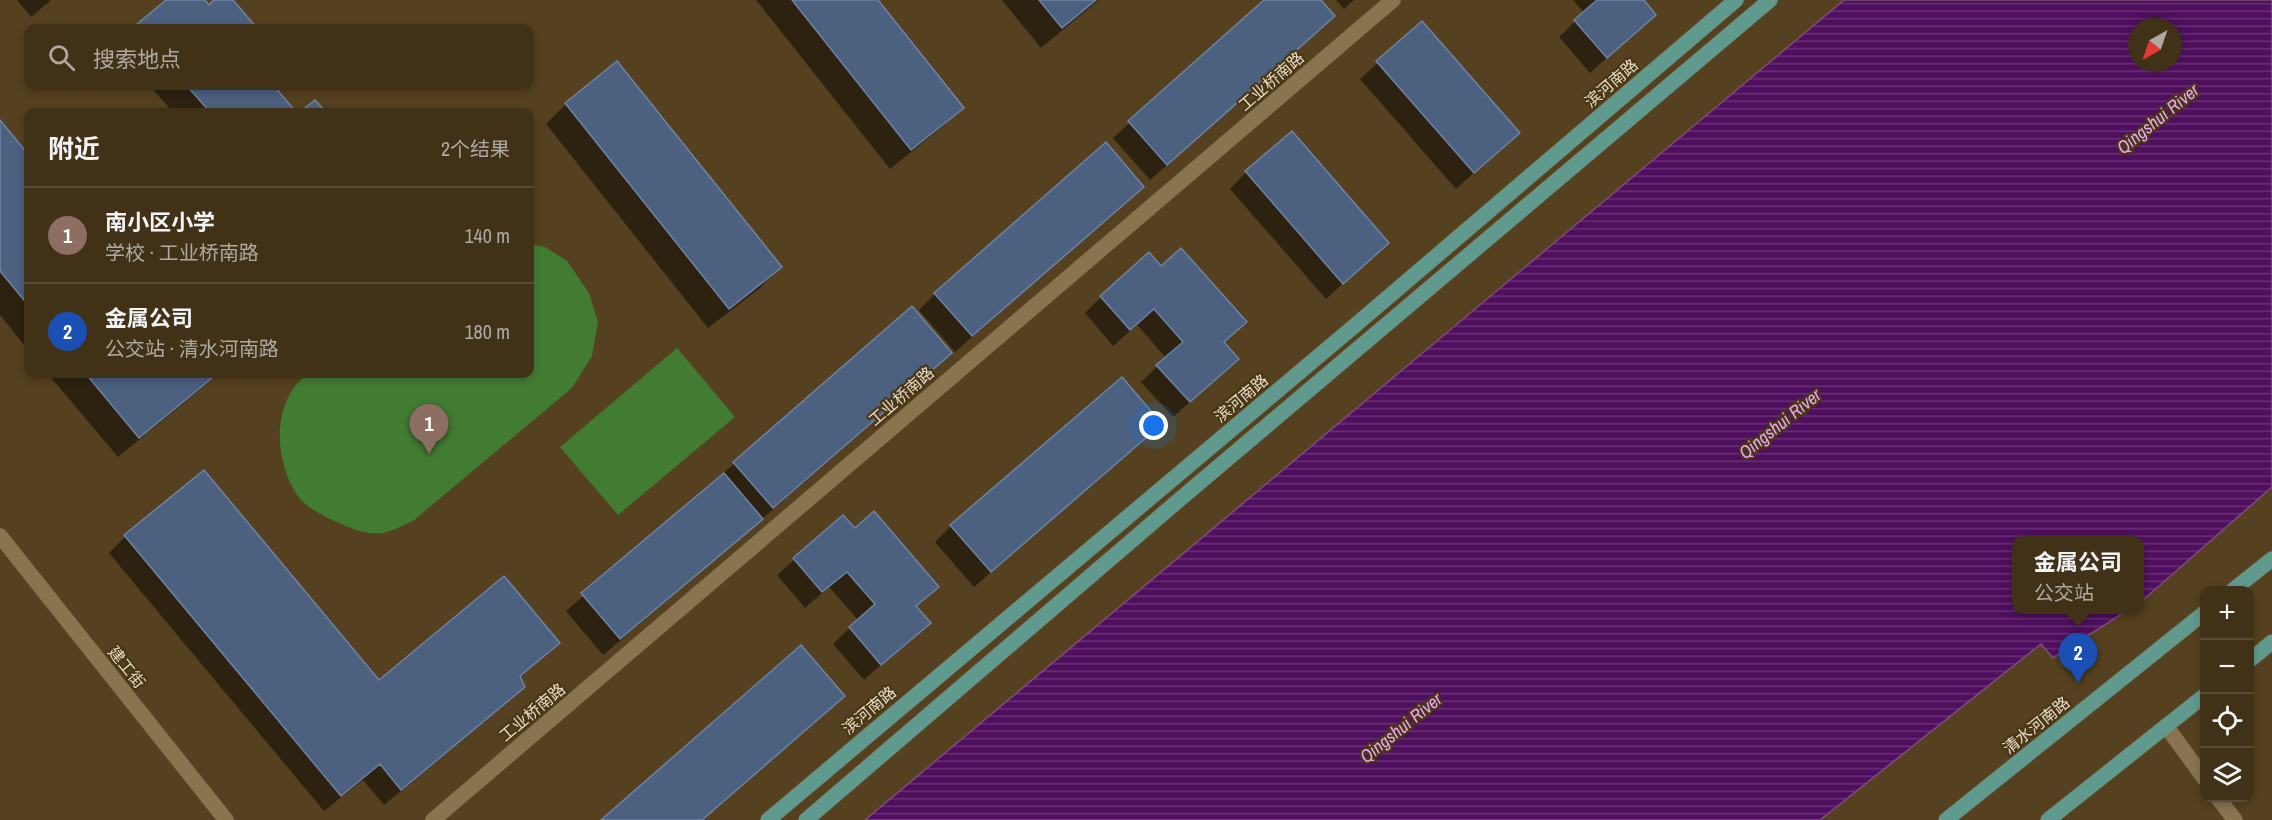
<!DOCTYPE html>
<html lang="zh">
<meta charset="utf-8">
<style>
body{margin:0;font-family:"Archivo Narrow","Noto Sans SC",sans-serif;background:#473920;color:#f1f3f6}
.controls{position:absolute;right:18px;bottom:18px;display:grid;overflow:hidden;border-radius:12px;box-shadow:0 3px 9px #0003}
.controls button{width:54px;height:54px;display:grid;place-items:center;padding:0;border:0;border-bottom:2px solid #594c36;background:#403117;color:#f1f3f6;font:30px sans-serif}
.compass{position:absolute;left:2128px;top:18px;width:54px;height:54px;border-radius:50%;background:#403117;box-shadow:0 3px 9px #0003;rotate:220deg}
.you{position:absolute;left:1154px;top:426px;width:21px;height:21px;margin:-15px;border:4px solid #fff;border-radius:50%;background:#1a73e8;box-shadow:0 0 0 9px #1a73e833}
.badge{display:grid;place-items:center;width:39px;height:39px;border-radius:50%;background:#bca0f2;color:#fff;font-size:20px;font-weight:700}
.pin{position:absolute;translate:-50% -50px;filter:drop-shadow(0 2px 3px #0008)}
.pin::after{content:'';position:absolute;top:32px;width:21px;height:18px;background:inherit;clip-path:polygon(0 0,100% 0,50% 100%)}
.popup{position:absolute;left:2012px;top:536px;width:132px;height:78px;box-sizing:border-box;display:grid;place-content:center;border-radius:12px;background:#403117;filter:drop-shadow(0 2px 4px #0005);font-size:20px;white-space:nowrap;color:#aea9a1}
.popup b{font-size:22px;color:#f1f3f6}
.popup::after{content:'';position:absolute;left:50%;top:100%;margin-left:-12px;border:12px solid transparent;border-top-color:#403117}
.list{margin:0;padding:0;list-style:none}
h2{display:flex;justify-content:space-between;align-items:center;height:78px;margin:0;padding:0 24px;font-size:26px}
h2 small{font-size:20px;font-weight:400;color:#aea9a1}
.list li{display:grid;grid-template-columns:39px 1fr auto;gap:18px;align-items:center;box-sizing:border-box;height:96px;padding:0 24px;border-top:2px solid #594c36}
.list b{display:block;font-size:22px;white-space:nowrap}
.list p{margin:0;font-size:20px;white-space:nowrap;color:#aea9a1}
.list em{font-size:20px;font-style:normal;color:#aea9a1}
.icon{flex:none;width:33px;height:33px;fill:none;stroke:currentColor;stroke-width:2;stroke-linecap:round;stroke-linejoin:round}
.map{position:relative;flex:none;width:2272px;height:820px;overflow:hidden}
.search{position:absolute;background:#403117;box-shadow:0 3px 9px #0003;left:24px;top:24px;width:510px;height:66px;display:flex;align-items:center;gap:15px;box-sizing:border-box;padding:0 21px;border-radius:12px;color:#aea9a1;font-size:22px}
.panel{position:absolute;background:#403117;box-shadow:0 3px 9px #0003;left:24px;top:108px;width:510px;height:270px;border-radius:12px}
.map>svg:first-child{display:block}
.green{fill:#427c33}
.water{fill:url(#water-rules);stroke:#7e4c7e;stroke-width:1.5;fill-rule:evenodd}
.shadow{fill:#0007}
.building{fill:#4c6080;stroke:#6e83a5;stroke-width:1.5}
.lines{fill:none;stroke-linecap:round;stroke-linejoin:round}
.minor-casing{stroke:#6e5d3e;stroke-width:16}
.major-casing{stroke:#6e5d3e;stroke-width:16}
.minor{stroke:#897450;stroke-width:15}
.major{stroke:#60998d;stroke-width:15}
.labels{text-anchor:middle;stroke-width:4.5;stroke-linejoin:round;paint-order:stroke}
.street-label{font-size:16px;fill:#e8dcc9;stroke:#4a3714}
.water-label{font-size:18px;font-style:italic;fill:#eaa7fa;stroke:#4a3714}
</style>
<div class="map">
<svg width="2272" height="820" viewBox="0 0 2272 820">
<defs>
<pattern id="water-rules" width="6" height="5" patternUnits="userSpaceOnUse" patternTransform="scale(1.5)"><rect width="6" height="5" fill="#500f5e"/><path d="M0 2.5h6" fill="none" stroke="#693174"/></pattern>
</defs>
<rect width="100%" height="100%" fill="#55411f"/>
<path class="green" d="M530,244L545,247L567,261L589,293L598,322L592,356L572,388L413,521C403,525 393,531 383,533C368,535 352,529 339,523C324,516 306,508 297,495C274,459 271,402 307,374H530Z
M677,348L735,417L618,515L560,447Z"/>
<path class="water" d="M1844,0H2272V487L2143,600L2140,602V540H2016V610H2128L2053,658L2041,644L1820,820H865ZM2137,27H2173V63H2137Z"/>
<path class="shadow" d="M17,0H51L31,17Z
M168,0H203L209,7L216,0H231L255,28H135Z
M756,0H876L962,108L941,128L890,169Z
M1002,0H1099L1041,48Z
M1267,0H1319L1317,32L1150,180L1113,138Z
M1336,0H1354L1344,9Z
M1573,0H1642L1654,15L1590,73L1559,37L1584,13Z
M1422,23L1518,133L1456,189L1360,79Z
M150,86H272L294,112H173Z
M566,104L780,267L760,288L708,328L546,124Z
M0,122L28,156V350L0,315Z
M1246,172L1387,243L1326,299L1230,189Z
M1125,203L955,352L919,310L935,294Z
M1161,268L1245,322L1223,343L1220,375L1173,417L1141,382L1166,358L1137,325L1113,346L1085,313L1101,297Z
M912,308L933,369L744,535L603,655L566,611Z
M48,374H219L118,457Z
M1160,424L974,587L935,542L951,526Z
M203,472L379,682L558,643L519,678L523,687L506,704L384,805L363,780L324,811L109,553L125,537Z
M843,517L855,530L937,587L915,607L929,622L864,680L833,644L858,620L829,587L805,608L777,575Z
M842,695L822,716L703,820H603Z"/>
<path class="building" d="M166,0H205L209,5L214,0H233L257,28H140L136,25Z
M792,0H878L964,108L911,150Z
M1039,0H1096L1062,28Z
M1264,0H1321L1335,16L1167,165L1128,121Z
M1597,0H1644L1656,15L1607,58L1574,20Z
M1422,21L1520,133L1474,173L1376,61Z
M617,61L782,267L729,309L565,103Z
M187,86H274L296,112H210Z
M315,100L326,112H300Z
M0,120L28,154V305L0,271Z
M1292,131L1389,243L1343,284L1245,171Z
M1106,142L1144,187L972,336L934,293Z
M1181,248L1247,322L1224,342L1239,359L1190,402L1156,365L1183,342L1154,309L1130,330L1100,296L1149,252L1161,266Z
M912,306L952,353L773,508L733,462Z
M86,374H217L139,438Z
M1122,377L1162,424L991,572L950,525Z
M204,470L379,680L504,576L560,643L520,676L525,687L401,790L380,764L341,796L124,535Z
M724,473L763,519L620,639L581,593Z
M874,511L939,587L916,606L931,623L881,665L849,627L875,604L847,572L822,592L793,558L843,515L855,528Z
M801,645L845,696L702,820H601Z"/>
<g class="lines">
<g class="minor-casing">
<path id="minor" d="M0,536L226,820
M2166,726L2204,778
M2218,798L2235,820
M433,820L1393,0"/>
</g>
<g class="major-casing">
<path id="major" d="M2233,590L2272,559
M2250,660L2272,642
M768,820L1352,328L1736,0
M806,820L1179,500L1770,0
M1946,820L2204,613
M2048,820L2204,696"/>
</g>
<use href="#minor" class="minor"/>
<use href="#major" class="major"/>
</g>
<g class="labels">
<g class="street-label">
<text transform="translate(1271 81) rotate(-41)" y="6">工业桥南路</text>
<text transform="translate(1611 83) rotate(-41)" y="6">滨河南路</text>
<text transform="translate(901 396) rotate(-41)" y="6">工业桥南路</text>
<text transform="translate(1241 398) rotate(-40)" y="6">滨河南路</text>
<text transform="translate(127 667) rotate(51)" y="6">建工街</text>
<text transform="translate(869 710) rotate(-40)" y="6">滨河南路</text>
<text transform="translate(532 712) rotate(-40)" y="6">工业桥南路</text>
<text transform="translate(2036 725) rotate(-39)" y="6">清水河南路</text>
</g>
<g class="water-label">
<text transform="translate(2158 119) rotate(-39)" y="6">Qingshui River</text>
<text transform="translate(1780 424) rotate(-39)" y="6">Qingshui River</text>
<text transform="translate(1401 728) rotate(-39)" y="6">Qingshui River</text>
</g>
</g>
</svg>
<div class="controls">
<button>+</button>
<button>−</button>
<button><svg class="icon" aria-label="locate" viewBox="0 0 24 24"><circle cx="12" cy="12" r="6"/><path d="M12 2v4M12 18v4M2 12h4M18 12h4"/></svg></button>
<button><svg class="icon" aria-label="layers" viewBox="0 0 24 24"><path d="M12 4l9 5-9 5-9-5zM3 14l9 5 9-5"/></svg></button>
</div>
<svg class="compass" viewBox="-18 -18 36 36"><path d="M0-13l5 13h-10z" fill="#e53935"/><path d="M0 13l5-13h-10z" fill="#aea9a1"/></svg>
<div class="you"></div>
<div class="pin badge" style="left:429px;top:454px;background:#8d6e63">1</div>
<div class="pin badge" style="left:2078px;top:683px;background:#1a4fb4">2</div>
<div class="popup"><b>金属公司</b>公交站</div>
<div class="search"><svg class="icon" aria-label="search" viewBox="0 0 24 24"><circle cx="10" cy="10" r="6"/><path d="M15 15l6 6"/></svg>搜索地点</div>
<section class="panel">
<h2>附近<small>2个结果</small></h2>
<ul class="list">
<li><span class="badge" style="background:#8d6e63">1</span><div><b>南小区小学</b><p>学校 · 工业桥南路</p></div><em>140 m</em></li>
<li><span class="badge" style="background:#1a4fb4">2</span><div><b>金属公司</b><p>公交站 · 清水河南路</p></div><em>180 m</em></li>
</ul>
</section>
</div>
